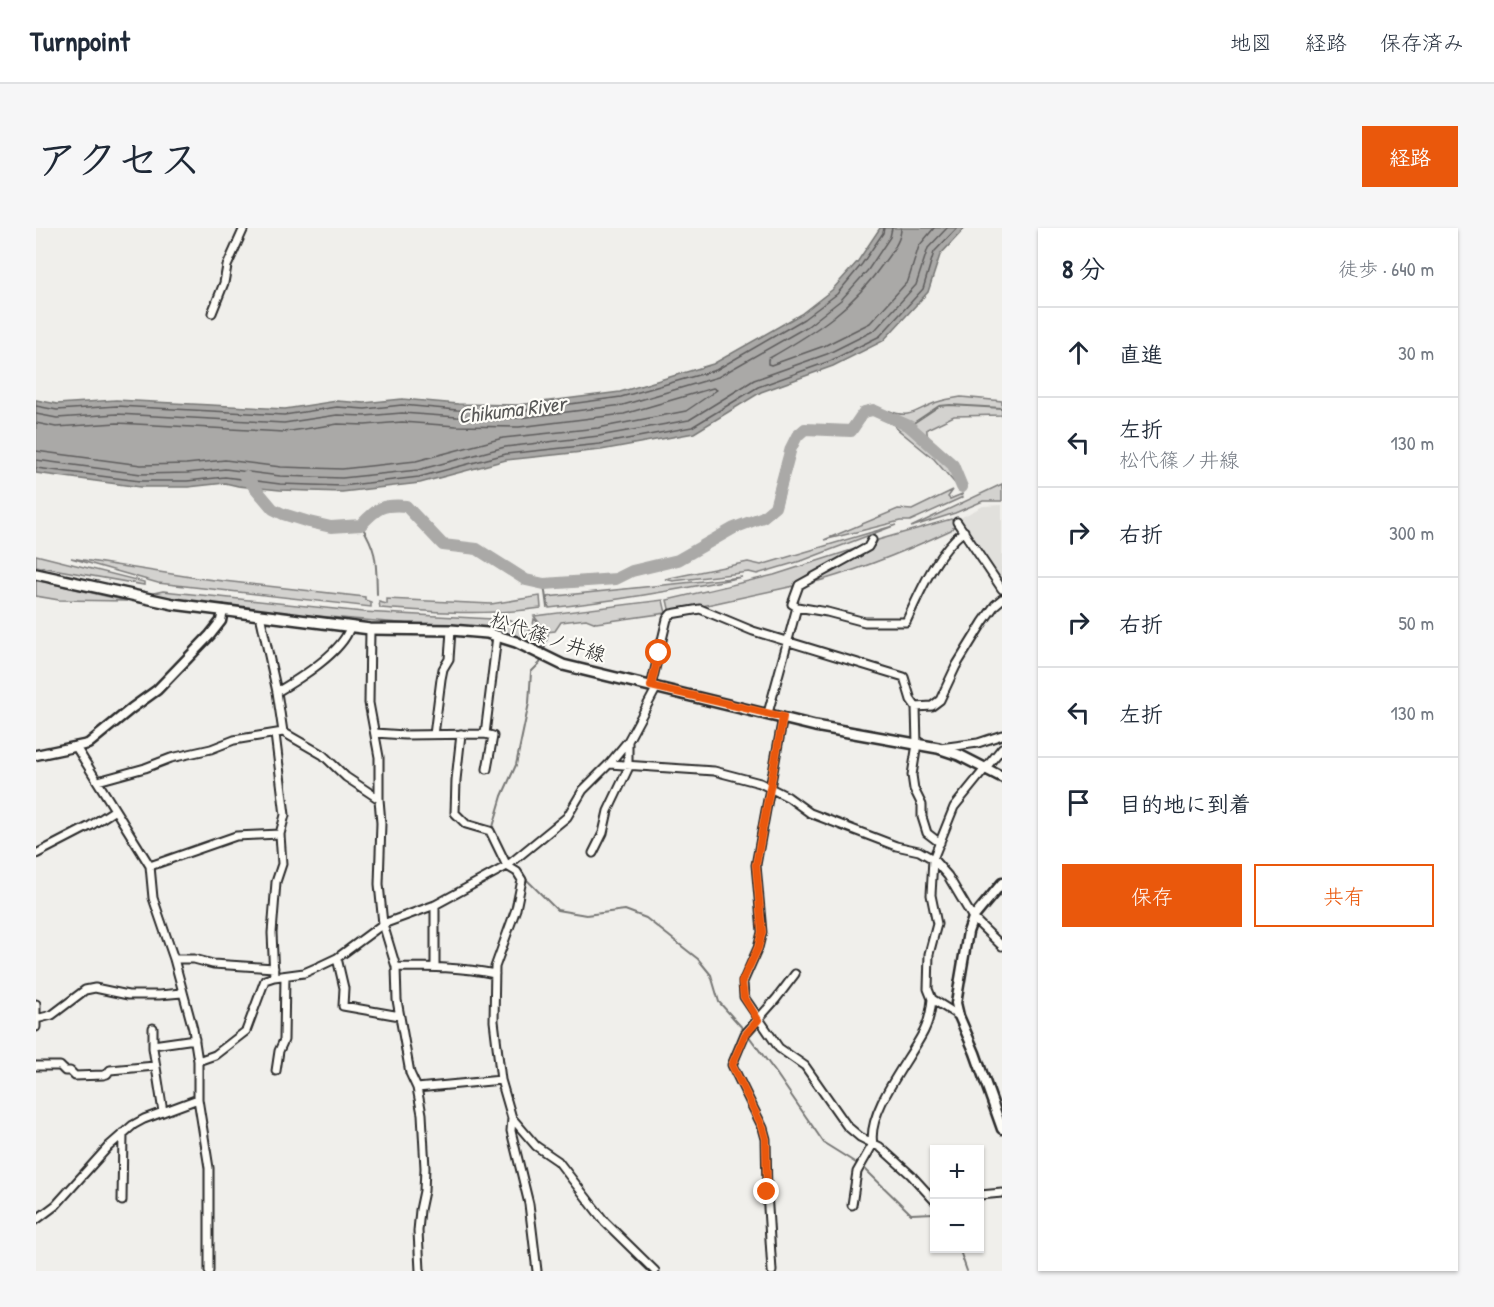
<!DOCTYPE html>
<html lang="ja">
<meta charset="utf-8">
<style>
body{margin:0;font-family:"Patrick Hand","Klee One",sans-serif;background:#f6f6f7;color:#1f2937}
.controls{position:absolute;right:18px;bottom:18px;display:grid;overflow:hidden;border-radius:0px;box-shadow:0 2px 4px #0004}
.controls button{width:54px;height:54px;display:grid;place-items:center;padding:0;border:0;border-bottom:2px solid #e0e1e3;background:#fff;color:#1f2937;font:30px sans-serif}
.stop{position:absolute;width:18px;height:18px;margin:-14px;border:4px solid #ea580c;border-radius:50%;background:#fff}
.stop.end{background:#ea580c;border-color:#fff;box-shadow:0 2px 6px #0008}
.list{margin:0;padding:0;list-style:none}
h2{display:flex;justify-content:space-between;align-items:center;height:78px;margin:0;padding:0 24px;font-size:26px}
h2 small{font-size:20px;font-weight:400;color:#747a83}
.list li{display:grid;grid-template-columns:39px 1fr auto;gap:18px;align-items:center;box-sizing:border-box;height:90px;padding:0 24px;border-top:2px solid #e0e1e3}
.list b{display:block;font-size:22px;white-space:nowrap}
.list p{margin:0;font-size:20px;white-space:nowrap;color:#747a83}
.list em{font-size:20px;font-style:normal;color:#747a83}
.actions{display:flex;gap:12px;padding:18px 24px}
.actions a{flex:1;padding:14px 0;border:2px solid #ea580c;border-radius:0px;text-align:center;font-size:21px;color:#ea580c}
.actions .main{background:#ea580c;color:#fff}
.icon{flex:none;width:33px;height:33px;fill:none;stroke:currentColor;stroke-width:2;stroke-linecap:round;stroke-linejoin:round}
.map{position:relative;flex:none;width:966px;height:1043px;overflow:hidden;border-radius:0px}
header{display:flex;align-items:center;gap:36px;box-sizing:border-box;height:84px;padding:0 30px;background:#fff;border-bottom:2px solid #e0e1e3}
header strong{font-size:28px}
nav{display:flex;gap:33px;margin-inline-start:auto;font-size:21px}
.intro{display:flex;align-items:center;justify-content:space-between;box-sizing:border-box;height:144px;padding:0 36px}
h1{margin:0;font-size:42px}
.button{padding:15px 27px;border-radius:0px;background:#ea580c;color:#fff;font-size:21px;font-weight:700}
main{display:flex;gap:36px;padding:0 36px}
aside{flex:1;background:#fff;border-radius:0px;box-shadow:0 2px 4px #0004}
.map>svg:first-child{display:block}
.built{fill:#e1e0dc}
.green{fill:#d3d2cf;stroke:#7f7e7d;stroke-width:1.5}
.water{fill:#aaa9a7;stroke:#777775;stroke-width:1.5}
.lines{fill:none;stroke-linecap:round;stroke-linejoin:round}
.shore{stroke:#5e5d5d;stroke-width:1.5}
.stream{stroke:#777775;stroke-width:2}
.river{stroke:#aaa9a7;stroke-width:12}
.minor-casing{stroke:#2b2b2b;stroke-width:11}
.tertiary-casing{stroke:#2b2b2b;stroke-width:13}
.secondary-casing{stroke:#2b2b2b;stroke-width:14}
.minor{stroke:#fdfcf7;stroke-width:7}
.tertiary{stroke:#fdfcf7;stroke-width:8}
.secondary{stroke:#fdfcf7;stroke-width:9}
.route{stroke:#ea580c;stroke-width:8}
.labels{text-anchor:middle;stroke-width:4.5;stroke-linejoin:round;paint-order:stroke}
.street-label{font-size:20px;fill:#2b2b2b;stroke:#fdfcf7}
.water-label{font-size:21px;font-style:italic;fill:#575756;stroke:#fdfcf7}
</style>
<header>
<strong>Turnpoint</strong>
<nav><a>地図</a><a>経路</a><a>保存済み</a></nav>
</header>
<div class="intro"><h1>アクセス</h1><a class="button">経路</a></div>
<main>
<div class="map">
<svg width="966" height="1043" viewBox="0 0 966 1043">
<rect width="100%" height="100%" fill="#f0efeb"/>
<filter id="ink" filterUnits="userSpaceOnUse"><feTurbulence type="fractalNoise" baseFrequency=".0167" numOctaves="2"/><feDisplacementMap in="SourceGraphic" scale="12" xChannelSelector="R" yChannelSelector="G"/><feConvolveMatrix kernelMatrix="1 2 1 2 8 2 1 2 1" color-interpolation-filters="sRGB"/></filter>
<g filter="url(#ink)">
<path class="built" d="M966,277V354L925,293L926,289L947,278Z"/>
<path class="green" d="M925,169L966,173V187L918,188L891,201C889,216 910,224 918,235C922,241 925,250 928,258L923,260L898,231L859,199L854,183C873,191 879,183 896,176C905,172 915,171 925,169Z
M966,256V273H947L919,285L875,299Z
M917,262L912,269L914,271L926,266L927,269L874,293H864L788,312L862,281L876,282Z
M915,291L920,296L915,302C868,324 819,344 768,357L838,318L842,312Z
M860,297L768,332L721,346L713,344L637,353L629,351L712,334L725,337Z
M828,318L758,358L634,385L631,372L738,347Z
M0,327L108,354V357L0,338Z
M35,330L161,350L329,369V372L335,374V379L122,355Z
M706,349C642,362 578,373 513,380L511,369Z
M0,352L91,373L23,372L0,368Z
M127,363L327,384L475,392L496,403L498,391L505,397L498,388L627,372L630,385L560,395L550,391L525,394L519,403L511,404L509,402L506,422L467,404L247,385L117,368L118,365Z
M504,368L505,380C452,388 397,384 344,380L343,374L351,376V371L455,376Z"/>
<path class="water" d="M844,0H929L904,27L892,64L847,113L797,138L725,164L658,205L565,222L470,232L384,255L306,264L244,262L202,258L189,255L152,259H104L0,245V172L21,176L80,172L249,181L301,173L328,175L366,171L422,176L482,177L584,164L677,136L765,86L796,62L822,33Z"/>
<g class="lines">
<path class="shore" d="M865,0C865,13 856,23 849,33C816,81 781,103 732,131V136L735,137L788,118L834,95L872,53L883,18L898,0
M0,178L21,182L81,178L248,187L301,179L329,181L366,177L421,182L483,183L585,169L680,142L768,91L801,66L826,36L847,5L848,0
M0,186L21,190L81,186L248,195L301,187L329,188L366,185L421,189L483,190L587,177L682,149L772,98L805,72L832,42L854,9L856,0
M0,195L20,199L81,195L248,204L302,196L329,197L366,194L420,198L483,199L588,186L677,160L681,162L650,183L562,200L467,210L380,233L306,241L245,239L189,232L150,236L105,237L0,223
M0,232L105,246L151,245L189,241L244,248L306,250L382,242L469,219L563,208L653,192L718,152L791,126L839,102L880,57L892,20L911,0
M0,240L104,253H151L189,249L244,256L306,258L383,249L470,226L564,216L656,199L722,159L794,133L844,108L887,61L898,24L921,0"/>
<path class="stream" d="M873,198L903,178L914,177L966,180
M325,297C342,324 340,335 341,366
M508,356L511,379
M508,423L512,405
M458,605L457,599L466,568L480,537L493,475L495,444L504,435L505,432
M489,650L521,682L550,687L589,682L610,690L662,731L675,747L683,774L709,803L740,845L788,915L828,940L875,986L898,985
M923,1020L931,1043"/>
<path class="river" d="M210,249L237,281L247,286L273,294L295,299L325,297C341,280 346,276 370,278L407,317L441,321L490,352L508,356L580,351L596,343L642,332L698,300L727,289L739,279L755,220L761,208L769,201L815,203L828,184L837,182L873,198L917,237L926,259"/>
<g class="minor-casing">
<path id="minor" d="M176,85L188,55L191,38L208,0
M921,294L966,361
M761,379L791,384L829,394H870C885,362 900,325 928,303
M224,387L241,464L247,504
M334,401L333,475L343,529V571L345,595L343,656L347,696L360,739L361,772L374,845L381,860L386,886L389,940L388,963L384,982L382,1003L384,1043
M615,458L631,391L635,386L664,381L717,403L868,449L875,472L880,479L881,516L876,547L878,561L886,577V589L891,605L904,615
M241,464C263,451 307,424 314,399
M880,479L896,478L904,472L920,438L947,394L959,377L966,371
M732,485L761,379L756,376L763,357L832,319L836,312
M747,489L720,637L726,704L722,720L707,754L708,769L743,820L769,838L811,898L824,909L844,919L875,947L898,972
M339,505L369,507L449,506L461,408
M425,506L420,552L419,585L430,596L454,603L471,638L481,644L486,652L480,681L459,739L458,793L465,852L476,890L475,903L493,976L501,1043
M449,506L457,508L451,541
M398,507L405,451L407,441L413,431L415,402
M40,519L114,638L117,670L138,731L157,801L162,833V871L173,940V1043
M904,520L942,515L966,507
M573,536L678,543L724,555L752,569L774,585L860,618L883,623L897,631L912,648L937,690L966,718
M62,553L109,540L135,530L175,521L198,512L247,504L287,527L310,549L343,571
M557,625L567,605L572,583L592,541V513
M0,626L54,598L79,582
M114,638L200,608L244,606
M399,677V739
M301,730L308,760L307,778L364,788
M138,731H158L177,736L238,740
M360,739C394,739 426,739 459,746
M238,749L236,705L240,654L246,636L244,606L249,587L239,506
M0,776V799
M923,788L896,771L892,761L893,726L901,696L895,667L897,631L918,579L966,520
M0,791L16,787L49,762L59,760L92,767H123L146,765
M117,800V820L127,884
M117,817L159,811
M162,833L179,827L210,803L229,752L238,749L268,745L284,738L301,730L347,696L399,677L471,638L531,589L547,562L573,536L592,513L621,459
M0,838H24L29,843H34L39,848L67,847L71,846L74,842L119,838
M240,843L243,823L248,812L249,748
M381,860L465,852
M476,890L500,918L522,933L569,994L619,1043
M944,967L966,965
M86,973L87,905
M816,977L821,944L837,916C830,884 874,831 888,803C893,793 895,782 896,771
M0,992L20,977L73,918L97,897L108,891L162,871
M736,1043L731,964L730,911L727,900L696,837L709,806L740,771L759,746"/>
</g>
<g class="tertiary-casing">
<path id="tertiary" d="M0,527L52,516L96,480L121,462L174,407L185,393L187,382
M966,655L937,690L932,704L920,775L923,788L939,825L966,901"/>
</g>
<g class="secondary-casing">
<path id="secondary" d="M0,346L137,376L334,401L415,402L451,405L480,414L527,437L779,498L902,520L923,527L966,549"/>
</g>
<use href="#minor" class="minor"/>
<use href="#tertiary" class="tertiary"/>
<use href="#secondary" class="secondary"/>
</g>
</g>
<g class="lines" filter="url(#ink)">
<path class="route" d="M623,425L615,458L747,489L720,637L726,704L722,720L706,754L708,769L722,792L709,807L696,837L727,900L730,911L731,964"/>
</g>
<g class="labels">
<g class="street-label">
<text transform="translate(512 409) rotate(18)" y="7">松代篠ノ井線</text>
</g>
<g class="water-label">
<text transform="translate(476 182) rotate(-7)" y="7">Chikuma River</text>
</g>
</g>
</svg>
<div class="controls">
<button>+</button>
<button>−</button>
</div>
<div class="stop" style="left:623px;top:425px"></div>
<div class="stop end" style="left:731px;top:964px"></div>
</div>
<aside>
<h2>8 分<small>徒歩 · 640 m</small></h2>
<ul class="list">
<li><svg class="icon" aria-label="ahead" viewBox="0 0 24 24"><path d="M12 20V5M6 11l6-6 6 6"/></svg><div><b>直進</b></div><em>30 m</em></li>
<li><svg class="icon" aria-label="left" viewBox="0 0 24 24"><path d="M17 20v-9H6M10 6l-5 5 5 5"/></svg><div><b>左折</b><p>松代篠ノ井線</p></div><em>130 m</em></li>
<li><svg class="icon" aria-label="right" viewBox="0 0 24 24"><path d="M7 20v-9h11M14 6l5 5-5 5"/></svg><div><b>右折</b></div><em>300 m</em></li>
<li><svg class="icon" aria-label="right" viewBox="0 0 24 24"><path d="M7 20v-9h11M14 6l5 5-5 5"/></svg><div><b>右折</b></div><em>50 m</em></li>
<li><svg class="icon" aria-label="left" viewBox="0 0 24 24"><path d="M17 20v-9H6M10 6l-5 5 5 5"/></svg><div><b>左折</b></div><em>130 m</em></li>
<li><svg class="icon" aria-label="arrive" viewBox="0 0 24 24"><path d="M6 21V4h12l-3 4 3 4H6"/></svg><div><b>目的地に到着</b></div></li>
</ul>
<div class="actions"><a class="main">保存</a><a>共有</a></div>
</aside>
</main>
